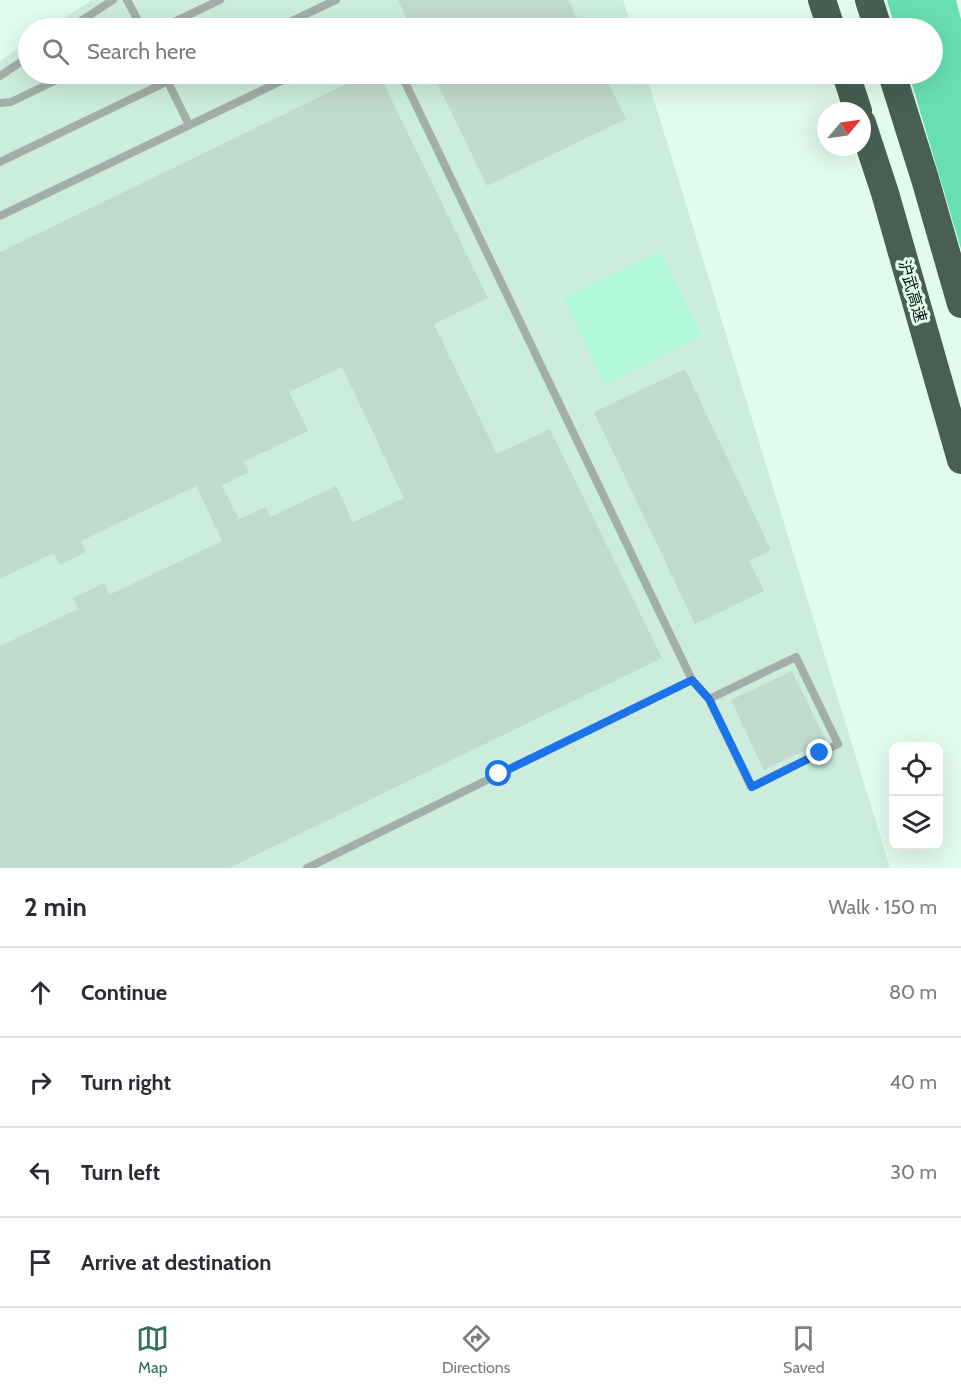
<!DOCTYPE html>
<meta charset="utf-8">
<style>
body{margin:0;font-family:Cabin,"Noto Sans SC",sans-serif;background:#f7f7f7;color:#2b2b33}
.controls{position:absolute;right:18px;bottom:18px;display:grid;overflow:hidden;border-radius:12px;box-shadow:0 6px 24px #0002}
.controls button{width:54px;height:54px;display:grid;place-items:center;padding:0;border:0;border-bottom:2px solid #e1e1e2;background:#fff;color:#2b2b33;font:30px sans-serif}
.compass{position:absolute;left:817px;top:102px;width:54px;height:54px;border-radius:50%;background:#fff;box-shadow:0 6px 24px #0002;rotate:61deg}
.stop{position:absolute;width:18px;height:18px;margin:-14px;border:4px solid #1a73e8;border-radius:50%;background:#fff}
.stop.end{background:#1a73e8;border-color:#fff;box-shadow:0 2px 6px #0008}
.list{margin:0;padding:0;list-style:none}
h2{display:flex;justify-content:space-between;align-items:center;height:78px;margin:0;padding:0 24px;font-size:26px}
h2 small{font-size:20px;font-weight:400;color:#7c7c81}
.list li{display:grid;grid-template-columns:39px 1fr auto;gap:18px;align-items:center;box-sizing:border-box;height:90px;padding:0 24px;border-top:2px solid #e1e1e2}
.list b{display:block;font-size:22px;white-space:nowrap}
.list em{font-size:20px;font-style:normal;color:#7c7c81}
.icon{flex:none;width:33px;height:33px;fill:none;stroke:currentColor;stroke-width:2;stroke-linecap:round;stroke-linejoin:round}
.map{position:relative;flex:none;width:961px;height:868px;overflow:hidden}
.search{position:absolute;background:#fff;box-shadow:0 6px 24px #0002;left:18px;right:18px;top:18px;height:66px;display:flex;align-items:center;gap:15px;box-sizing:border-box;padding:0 21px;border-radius:33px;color:#7c7c81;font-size:22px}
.sheet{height:438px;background:#fff}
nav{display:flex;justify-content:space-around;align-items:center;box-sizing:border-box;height:84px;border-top:2px solid #e1e1e2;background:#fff;font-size:16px;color:#7c7c81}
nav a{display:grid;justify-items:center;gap:3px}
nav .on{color:#366f58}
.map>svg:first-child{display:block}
.built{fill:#ccedde}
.green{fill:#b1f8d8}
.forest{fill:#68dfb0}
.building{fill:#c0dacd;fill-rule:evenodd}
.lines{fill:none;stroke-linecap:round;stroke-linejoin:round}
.lane{stroke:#a3aea8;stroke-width:8}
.highway{stroke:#485f54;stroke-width:28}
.route{stroke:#1a73e8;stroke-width:8}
.labels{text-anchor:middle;stroke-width:6;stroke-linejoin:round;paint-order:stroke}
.street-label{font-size:16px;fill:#07100c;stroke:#e1fbee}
</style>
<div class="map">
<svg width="961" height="868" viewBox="0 0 961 868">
<rect width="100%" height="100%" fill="#e1fbee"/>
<path class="built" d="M92,0H623L632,28H49Z
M28,42V74H646L890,868H0V61Z"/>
<path class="green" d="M660,251L702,336L604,384L563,298Z"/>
<path class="forest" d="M887,0H956L961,19V249L909,74H932V28H895Z"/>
<path class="building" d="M398,0H568L582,28H411Z
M367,74H379L488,298L434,324L497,454L550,429L662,658L229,868H0V646L78,609L73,598L104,583L109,595L222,541L196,486L81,541L86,552L60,565L54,553L0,579V252ZM342,367L404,498L353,522L336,486L270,517L266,507L239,519L222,485L249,472L243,462L308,431L289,392Z
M433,74H604L626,119L487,186Z
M685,369L771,550L749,561L764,591L695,624L594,412Z
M792,671L826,740L764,770L731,700Z"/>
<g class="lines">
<path class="lane" d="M127,0L142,28
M70,28L113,0
M161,28L220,0
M277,28L336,0
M164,74L189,125
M401,74L692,680L709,699L751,787L838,744L796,657L709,699
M0,76L28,57
M0,103L11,102L69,74
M0,162L183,74
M0,216L296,74
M307,868L692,680"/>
<path class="highway" d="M822,0L831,28
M869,0L878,28
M846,74L858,111
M892,74L925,179L961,304
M862,123L885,193L961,460"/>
</g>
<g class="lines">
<path class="route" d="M499,774L692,680L709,699L752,787L820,753"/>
</g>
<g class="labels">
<g class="street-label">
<text transform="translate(913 291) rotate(74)" y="6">沪武高速</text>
</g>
</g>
</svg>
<div class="controls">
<button><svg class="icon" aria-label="locate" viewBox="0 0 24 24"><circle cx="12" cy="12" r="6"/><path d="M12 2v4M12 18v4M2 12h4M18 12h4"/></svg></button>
<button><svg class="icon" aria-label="layers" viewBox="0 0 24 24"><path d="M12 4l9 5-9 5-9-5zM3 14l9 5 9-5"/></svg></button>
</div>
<svg class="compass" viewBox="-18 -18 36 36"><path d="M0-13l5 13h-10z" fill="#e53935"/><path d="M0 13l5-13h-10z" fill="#7c7c81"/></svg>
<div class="stop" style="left:499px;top:774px"></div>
<div class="stop end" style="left:820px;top:753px"></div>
<div class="search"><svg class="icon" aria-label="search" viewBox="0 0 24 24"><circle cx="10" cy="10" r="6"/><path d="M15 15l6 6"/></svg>Search here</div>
</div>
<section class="sheet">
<h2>2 min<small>Walk · 150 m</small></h2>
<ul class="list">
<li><svg class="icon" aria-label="ahead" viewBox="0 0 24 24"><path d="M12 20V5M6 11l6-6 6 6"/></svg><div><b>Continue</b></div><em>80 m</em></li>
<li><svg class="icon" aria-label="right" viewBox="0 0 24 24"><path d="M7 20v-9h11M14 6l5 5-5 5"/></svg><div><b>Turn right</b></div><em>40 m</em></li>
<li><svg class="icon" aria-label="left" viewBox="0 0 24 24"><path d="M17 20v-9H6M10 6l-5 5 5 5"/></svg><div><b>Turn left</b></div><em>30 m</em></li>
<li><svg class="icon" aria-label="arrive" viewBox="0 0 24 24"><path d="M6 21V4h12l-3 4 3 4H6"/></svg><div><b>Arrive at destination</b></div></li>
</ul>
</section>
<nav>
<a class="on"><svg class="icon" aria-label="map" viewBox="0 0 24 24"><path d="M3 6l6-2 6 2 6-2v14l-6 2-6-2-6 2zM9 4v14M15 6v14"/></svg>Map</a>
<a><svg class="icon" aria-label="directions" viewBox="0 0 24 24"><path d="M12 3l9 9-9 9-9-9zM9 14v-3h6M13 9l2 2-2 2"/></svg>Directions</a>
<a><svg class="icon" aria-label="saved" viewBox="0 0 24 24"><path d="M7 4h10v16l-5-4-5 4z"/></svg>Saved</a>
</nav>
